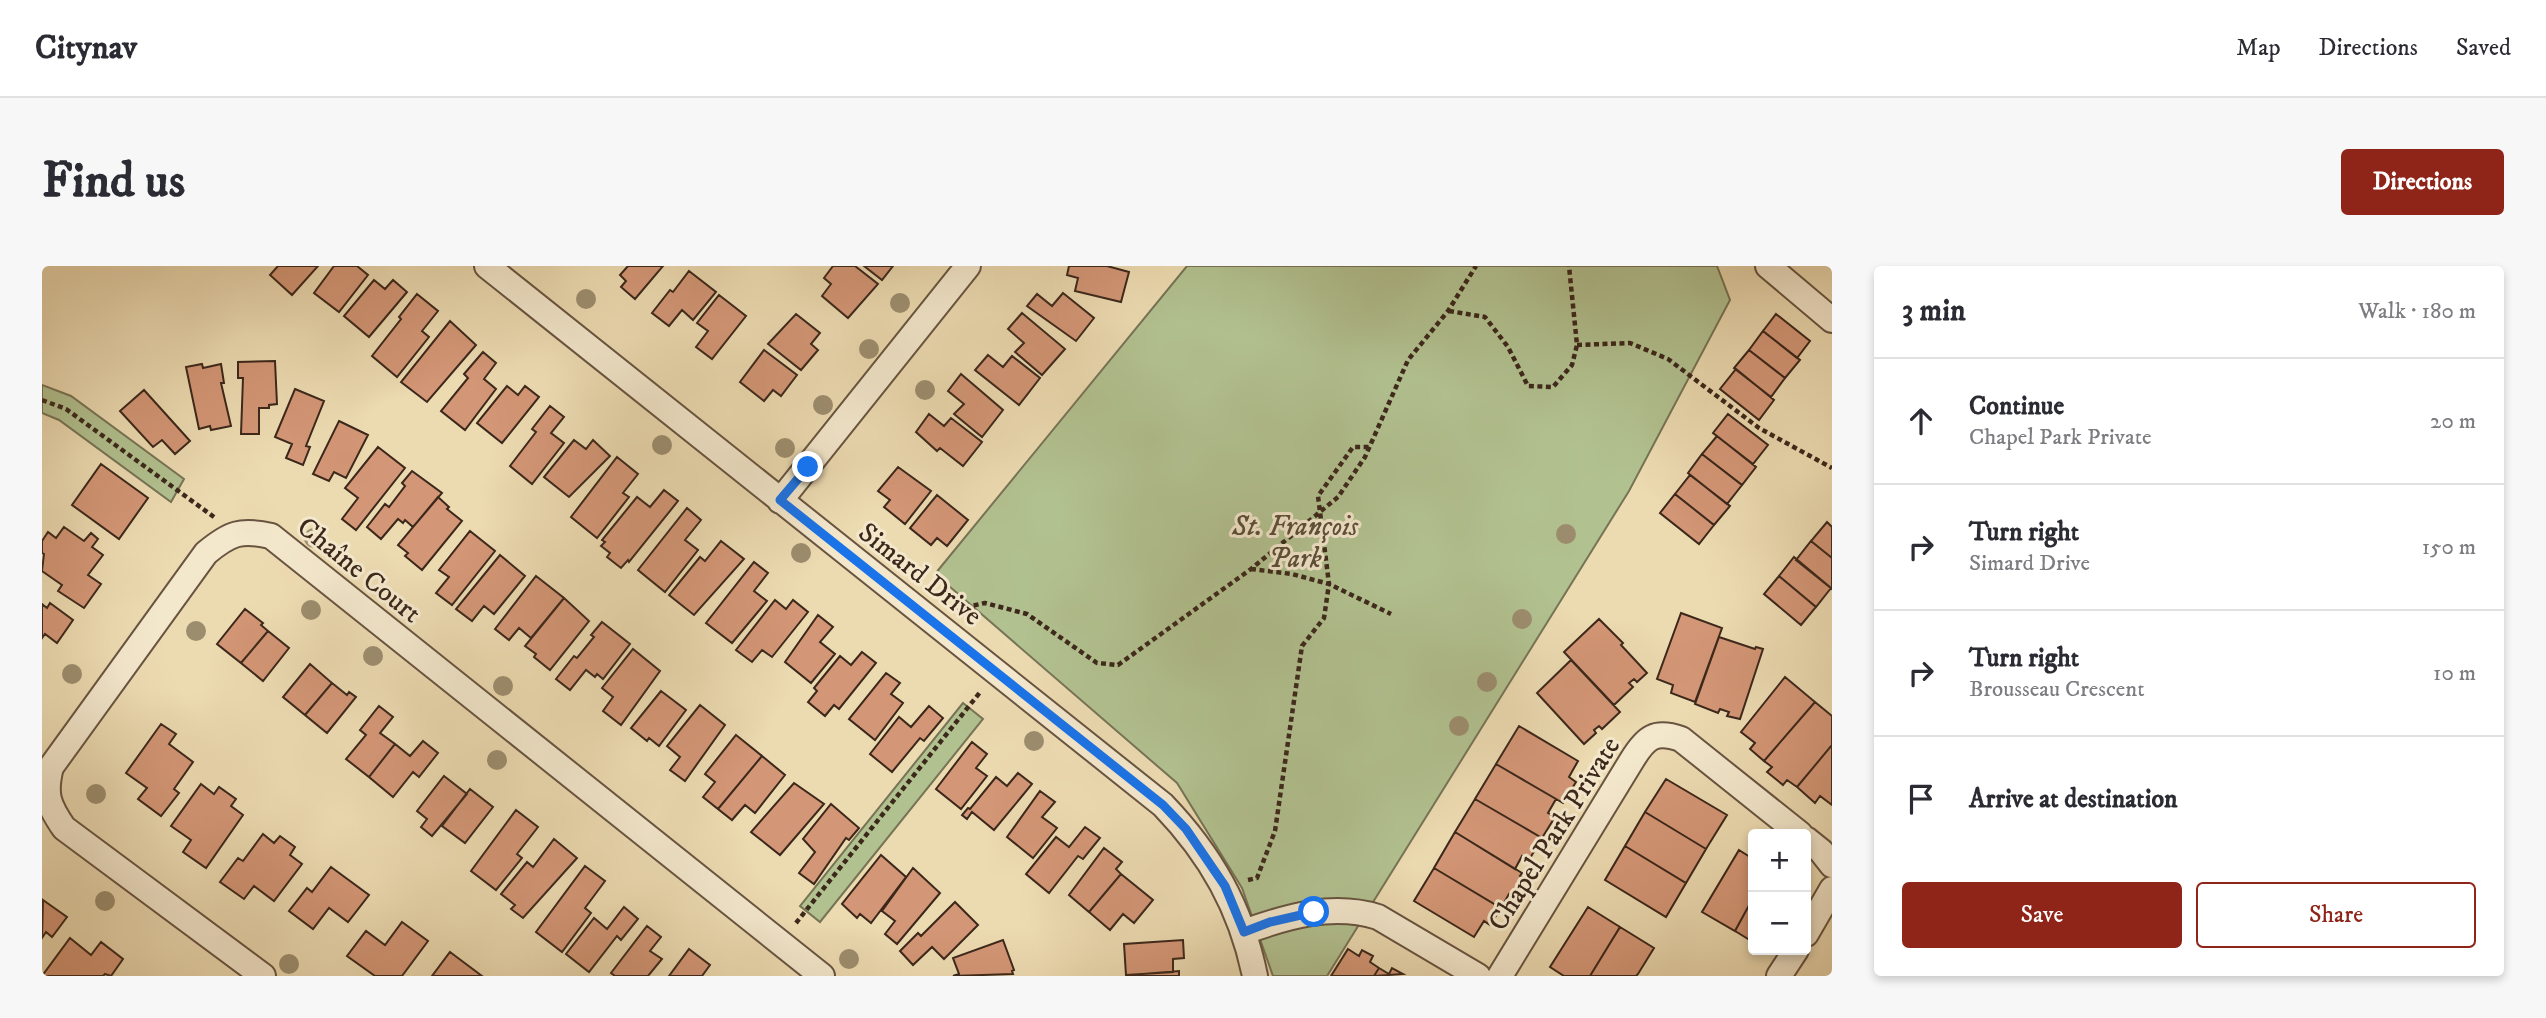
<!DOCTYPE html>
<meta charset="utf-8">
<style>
body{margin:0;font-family:"IM FELL DW Pica",serif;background:#f7f7f7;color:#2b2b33}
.controls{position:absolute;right:21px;bottom:21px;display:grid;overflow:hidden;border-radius:7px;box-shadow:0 4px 10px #0003}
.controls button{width:63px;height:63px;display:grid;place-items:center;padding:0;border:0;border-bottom:2px solid #e1e1e2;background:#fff;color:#2b2b33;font:35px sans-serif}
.stop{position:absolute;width:21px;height:21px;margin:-16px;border:5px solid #1a73e8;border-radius:50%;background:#fff}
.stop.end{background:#1a73e8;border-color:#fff;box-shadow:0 2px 7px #0008}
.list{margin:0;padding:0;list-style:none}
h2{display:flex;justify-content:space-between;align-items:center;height:91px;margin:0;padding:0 28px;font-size:30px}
h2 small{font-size:23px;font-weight:400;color:#7c7c81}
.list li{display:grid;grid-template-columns:46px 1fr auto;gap:21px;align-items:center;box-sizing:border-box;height:126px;padding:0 28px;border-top:2px solid #e1e1e2}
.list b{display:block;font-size:26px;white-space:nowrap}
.list p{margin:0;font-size:23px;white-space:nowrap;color:#7c7c81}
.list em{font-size:23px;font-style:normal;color:#7c7c81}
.actions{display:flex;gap:14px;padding:21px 28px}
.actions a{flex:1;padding:16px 0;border:2px solid #8f2418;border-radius:7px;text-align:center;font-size:24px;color:#8f2418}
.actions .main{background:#8f2418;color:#fff}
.icon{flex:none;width:38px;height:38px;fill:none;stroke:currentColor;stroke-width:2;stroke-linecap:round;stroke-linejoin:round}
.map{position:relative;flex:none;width:1790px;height:710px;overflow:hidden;border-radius:7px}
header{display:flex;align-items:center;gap:42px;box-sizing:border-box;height:98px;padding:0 35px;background:#fff;border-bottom:2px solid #e1e1e2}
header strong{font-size:33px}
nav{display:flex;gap:38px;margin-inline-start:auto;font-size:24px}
.intro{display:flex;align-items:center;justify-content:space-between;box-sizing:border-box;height:168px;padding:0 42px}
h1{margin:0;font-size:49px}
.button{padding:18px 32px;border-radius:7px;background:#8f2418;color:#fff;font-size:24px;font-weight:700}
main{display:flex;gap:42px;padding:0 42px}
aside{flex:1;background:#fff;border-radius:7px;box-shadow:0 4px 10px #0003}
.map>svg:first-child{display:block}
.green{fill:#b2c190;stroke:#777456;stroke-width:2}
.building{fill:#d39676;stroke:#3c281b;stroke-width:2}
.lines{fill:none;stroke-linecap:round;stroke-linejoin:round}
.minor-casing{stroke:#685440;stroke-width:28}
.path{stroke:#3c281b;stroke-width:4.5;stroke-dasharray:5 3.5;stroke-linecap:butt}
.minor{stroke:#f3e7cc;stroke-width:24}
.tree{fill:#9c8d6e}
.route{stroke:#1a73e8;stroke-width:9}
.labels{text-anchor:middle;stroke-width:6;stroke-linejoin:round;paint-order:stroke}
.park-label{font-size:28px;font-style:italic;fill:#5a4e38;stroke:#f3e7cc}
.street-label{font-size:28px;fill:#3c281b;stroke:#f3e7cc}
</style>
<header>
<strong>Citynav</strong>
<nav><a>Map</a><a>Directions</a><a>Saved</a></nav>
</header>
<div class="intro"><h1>Find us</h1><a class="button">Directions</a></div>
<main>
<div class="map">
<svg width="1790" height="710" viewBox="0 0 1790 710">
<rect width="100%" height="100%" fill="#ecdab1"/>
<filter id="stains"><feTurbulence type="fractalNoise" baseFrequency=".00286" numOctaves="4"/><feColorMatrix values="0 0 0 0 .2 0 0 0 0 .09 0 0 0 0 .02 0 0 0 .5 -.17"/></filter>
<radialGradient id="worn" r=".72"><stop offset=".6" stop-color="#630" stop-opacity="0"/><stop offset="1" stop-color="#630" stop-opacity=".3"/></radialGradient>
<path class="green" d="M1145,0H1675L1688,34L1587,225L1285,710H1231L1200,622L1135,517L893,308Z
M0,119L29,130L142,213L129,236L17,154L0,147Z
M921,437L941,453L778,656L758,640Z"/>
<path class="building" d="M236,0H276L250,29L228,9Z
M292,0H315L326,9L297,46L272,27Z
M586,0H621L593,33L579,21L584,15L578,9Z
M791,0H813L836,18L806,52L780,30L789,18L782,12Z
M822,0H851L840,14Z
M1027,0H1065L1087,6L1079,36L1033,25L1036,12L1025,9Z
M647,5L674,26L651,54L640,44L627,60L610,47L628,24L631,26Z
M332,14L343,23L351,14L365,26L327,71L302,50Z
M1021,27L1052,52L1034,75L985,40L995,28L1010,40Z
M375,28L396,45L380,65L387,71L355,111L330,90L359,53L357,51Z
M677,29L704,50L670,93L654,81L666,65L655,57Z
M980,47L1023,83L1000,109L973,86L982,77L966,63Z
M754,48L778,67L769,78L776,84L759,104L726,78Z
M1734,48L1768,75L1755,92L1721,65Z
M408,55L434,79L385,136L359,116Z
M1721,65L1758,94L1743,112L1707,84Z
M722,84L755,109L739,130L731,124L722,135L698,116Z
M1707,84L1743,112L1729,131L1692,102Z
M441,86L454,97L442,113L454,123L423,164L399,145L426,112L422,108Z
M946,89L961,101L970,90L998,112L977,139L933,104Z
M233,95L235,138L227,139V142H217V168H199L201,112H196V96Z
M160,98L161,102L179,98L182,117H179L189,160L169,164L168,160L157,163L144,101Z
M1694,103L1732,134L1717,154L1678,123Z
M919,108L961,144L940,171L912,148L922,138L906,125Z
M465,120L476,129L483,120L497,131L460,177L435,157Z
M253,123L282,135L264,180L268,181L261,199L244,192L250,178L233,171Z
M102,124L148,175L133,188L120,174L111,181L78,145Z
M508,140L522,151L509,167L522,177L490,218L468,200L494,166L490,163Z
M887,148L902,160L909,152L940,176L921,200L898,182L895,185L874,166Z
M1686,148L1726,179L1711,198L1671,167Z
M297,155L326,169L304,212L292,206L287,215L271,208Z
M1675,170L1714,201L1700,219L1660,188Z
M532,174L544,183L551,174L568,190L527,231L502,211Z
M336,181L363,202L314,264L300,253L316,232L303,222Z
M1660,188L1700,219L1685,238L1646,207Z
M575,191L596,208L581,227L587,231L555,272L529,251Z
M59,198L106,232L77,273L30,239Z
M856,201L889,225L863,258L842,241L848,234L836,225Z
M370,205L400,227L371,261L363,254L361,257L356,253L339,273L325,261L343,238L347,241L363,220L360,217Z
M1648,209L1688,240L1672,259L1633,228Z
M622,224L636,235L587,296L586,294L579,302L565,291L568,287L559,280L563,276L560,274L595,231L608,241Z
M1633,228L1672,259L1657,278L1618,247Z
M895,229L926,254L905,280L895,272L889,279L868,262Z
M396,231L407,241L405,243L420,255L380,304L363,290L366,287L356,279Z
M645,242L659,254L643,274L656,284L623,326L596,304Z
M1785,256L1790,261V292L1769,275Z
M22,261L42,275L49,267L56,273L50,281L61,289L46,309L59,318L42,342L16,325L20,319L0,305L2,288L0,287V275L6,266L14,272Z
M428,265L453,285L410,339L394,327L407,311L397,304Z
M679,275L702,293L652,349L627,329L658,291L663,295Z
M1769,275L1790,292V323L1754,294Z
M458,289L483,310L452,348L442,340L430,355L414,343Z
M1752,291L1789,322L1774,341L1737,310Z
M712,296L726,307L712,325L725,335L690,377L664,357Z
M494,310L522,332L489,372L477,362L467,374L453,363Z
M1737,310L1774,341L1759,359L1722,328Z
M522,332L547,355L508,404L492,391L494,388L483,380Z
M733,334L744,343L751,334L766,346L730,391L720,384L710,396L694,384Z
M8,337L31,354L15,377L3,368L0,372V338L5,342Z
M203,343L221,357L219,359L226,365L199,397L175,378Z
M1639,347L1680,362L1653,436L1629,427L1631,419L1615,413Z
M776,349L791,361L778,376L793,388L769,417L743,396Z
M1557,353L1581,377L1579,379L1605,407L1595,416L1592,413L1587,417L1591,421L1572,439L1522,386Z
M560,356L588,378L561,413L555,408L553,411L544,404L528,424L514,413L532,390L535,392L552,371L549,369Z
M226,365L247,382L221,415L199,397Z
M1677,371L1713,383L1714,381L1721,383L1698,453L1685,450L1687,446L1678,443L1676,447L1653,438Z
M591,383L618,405L579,459L561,445L571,431L560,422Z
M820,386L834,397L797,443L792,439L783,450L766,436L775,425L772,422L798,390L809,399Z
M1529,394L1578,446L1560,463L1557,460L1552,464L1554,467L1542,478L1495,427Z
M268,398L290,417L263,449L241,431Z
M844,407L858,417L849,428L861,437L833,474L807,453Z
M1743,411L1773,436L1722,495L1708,483L1713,477L1699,466Z
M290,417L305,429L307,426L314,431L285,467L263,449Z
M619,425L644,444L617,480L607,472L605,475L589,462Z
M1773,436L1790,450V479L1755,521L1745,514L1741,519L1725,506L1730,501L1722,495Z
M658,439L683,459L643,515L628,504L638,491L625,480Z
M337,440L351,451L338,467L353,478L327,511L304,493L324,469L318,464Z
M887,440L901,452L882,475L878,472L850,506L828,488L857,451L869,461Z
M119,458L134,468L127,478L151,496L132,523L137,527L119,550L96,533L105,522L84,507Z
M1477,460L1536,495L1527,511L1534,516L1521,537L1454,498Z
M694,469L720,490L676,543L661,531L673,516L663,508Z
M381,475L396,487L377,511L371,506L351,531L327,511L353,478L368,490Z
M930,476L945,488L934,502L945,510L919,543L894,523Z
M1790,479V539L1778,530L1773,537L1755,521Z
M720,490L743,509L713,547L703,539L690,554L676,543Z
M1454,498L1514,533L1506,547L1513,551L1500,572L1433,533Z
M976,507L990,518L952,564L930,546L925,553L920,549L926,542L928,543L954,511L965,520Z
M402,510L425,528L390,570L379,561L385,553L375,545Z
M1624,513L1685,549L1664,583L1603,546Z
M752,517L782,538L738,589L709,566Z
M159,518L172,528L177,521L194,533L189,540L201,549L164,602L141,586L149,574L129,560Z
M428,523L451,541L423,577L400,560Z
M998,525L1013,536L1000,551L1015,562L991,592L965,571Z
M1433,533L1500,572L1487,594L1480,590L1473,603L1413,566Z
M789,538L817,562L807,574L804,572L772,618L757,607L773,586L761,573Z
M474,544L496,561L475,588L480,592L454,624L429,605Z
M1603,546L1664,583L1644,617L1583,580Z
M1043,561L1058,572L1041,593L1036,590L1007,627L984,608L1014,571L1027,581Z
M1413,566L1480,607L1478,610L1484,614L1474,631L1467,628L1459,642L1392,602Z
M221,568L232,577L238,570L253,581L248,589L260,598L232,635L212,620L202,633L178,616L196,592L201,595Z
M512,573L535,592L481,652L469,643L473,639L459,628L485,596L491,601Z
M1583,580L1644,617L1624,651L1563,614Z
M1062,582L1080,596L1074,603L1079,608L1047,646L1027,629Z
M1697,584L1708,591L1711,587V632L1693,665L1660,646Z
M839,589L864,611L829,657L818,648L815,652L800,638Z
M543,600L563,615L543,642L549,647L520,686L494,666Z
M289,601L327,629L306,656L287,642L271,663L247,645L265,622L270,626Z
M871,602L898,627L855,678L843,668L853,655L840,645Z
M1392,602L1459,642L1448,659L1442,655L1432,671L1372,635Z
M1079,608L1111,634L1092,657L1081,648L1068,664L1047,646Z
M1711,632V676L1693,665Z
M1,634L25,651L10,671L4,666L0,672Z
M913,636L936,659L902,693L890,681L871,699L858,685L876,667L879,670Z
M582,641L596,653L579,674L575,670L547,706L524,688L552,652L565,663Z
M1546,641L1578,661L1548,710H1522L1508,701Z
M360,656L386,675L360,710H333L305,690L324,665L343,679Z
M605,660L619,671L608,685L620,693L606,710H573L569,707Z
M1578,661L1612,682L1596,708L1594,710H1548Z
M28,672L49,689L59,676L81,693L69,710L63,708L61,710H0Z
M961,674L972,704L970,705L971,708L911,710L917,708L911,692Z
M1141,674L1142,692L1131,693V706L1084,709L1082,678Z
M647,683L668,699L660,710H627Z
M1306,683L1317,690L1320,684L1331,690L1328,696L1337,702L1332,710H1289Z
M408,686L440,710H390Z
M1337,702L1347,708L1350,702L1361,708L1332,710Z
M1137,705V710H1089V709Z"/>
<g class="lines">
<g class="minor-casing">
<path id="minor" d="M445,0L1121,539C1169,589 1199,642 1213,710
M1726,0L1790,54
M738,235L926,0
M1764,573L1779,585L1790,599
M1202,666C1246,650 1291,637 1336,651L1436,710
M1764,668L1790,623
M221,710L22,562C6,539 2,528 9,501L164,287C188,267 199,263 229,270L780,710
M1458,710L1590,494C1604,471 1613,464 1639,473L1758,568
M1737,710L1754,684"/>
</g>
<path class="path" d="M1407,45L1443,51L1466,81L1486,120L1511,121L1530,99L1535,79L1527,0
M1535,79L1588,77L1626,93L1717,162L1790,202
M0,134L24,143L172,251
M1209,303L1250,308L1287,318L1349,348
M915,343L943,337L985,348L1055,397L1076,399L1209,303L1296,231L1323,191L1366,94L1406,45L1434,0
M1206,614L1215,612L1233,565L1260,380L1282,352L1287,318L1276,230L1311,181H1327
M754,657L939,425"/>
<use href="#minor" class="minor"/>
</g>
<g class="tree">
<circle cx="544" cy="33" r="10"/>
<circle cx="858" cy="37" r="10"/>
<circle cx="827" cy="83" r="10"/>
<circle cx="883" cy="124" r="10"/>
<circle cx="781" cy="139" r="10"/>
<circle cx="620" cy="179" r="10"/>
<circle cx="743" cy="182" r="10"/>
<circle cx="1524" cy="268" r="10"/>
<circle cx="272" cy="272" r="10"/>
<circle cx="759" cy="287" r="10"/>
<circle cx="269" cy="344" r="10"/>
<circle cx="1480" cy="353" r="10"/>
<circle cx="154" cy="365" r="10"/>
<circle cx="331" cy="390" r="10"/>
<circle cx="30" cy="408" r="10"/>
<circle cx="1445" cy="416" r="10"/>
<circle cx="461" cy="420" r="10"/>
<circle cx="1417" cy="460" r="10"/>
<circle cx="992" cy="475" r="10"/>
<circle cx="455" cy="494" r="10"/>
<circle cx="54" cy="528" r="10"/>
<circle cx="63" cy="635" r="10"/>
<circle cx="807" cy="693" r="10"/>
<circle cx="247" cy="698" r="10"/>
</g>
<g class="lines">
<path class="route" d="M766,201L738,234L1121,539L1144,563L1183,620L1202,666L1228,656L1272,646"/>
</g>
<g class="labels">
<g class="park-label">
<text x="1253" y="269">St. François<tspan x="1253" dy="32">Park</tspan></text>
</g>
<g class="street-label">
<text transform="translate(318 303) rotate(39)" y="10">Chaîne Court</text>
<text transform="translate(879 307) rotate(38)" y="10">Simard Drive</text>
<text transform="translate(1511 567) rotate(-58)" y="10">Chapel Park Private</text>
</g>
</g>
<rect width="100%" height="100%" filter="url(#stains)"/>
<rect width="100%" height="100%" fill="url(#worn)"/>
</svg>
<div class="controls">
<button>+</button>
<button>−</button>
</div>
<div class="stop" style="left:1272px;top:646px"></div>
<div class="stop end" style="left:766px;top:201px"></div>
</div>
<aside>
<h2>3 min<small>Walk · 180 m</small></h2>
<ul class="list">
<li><svg class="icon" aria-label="ahead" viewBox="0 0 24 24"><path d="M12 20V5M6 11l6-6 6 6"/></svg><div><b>Continue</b><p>Chapel Park Private</p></div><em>20 m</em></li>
<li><svg class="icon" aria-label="right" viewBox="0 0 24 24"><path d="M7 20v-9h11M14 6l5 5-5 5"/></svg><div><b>Turn right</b><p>Simard Drive</p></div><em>150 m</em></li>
<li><svg class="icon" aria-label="right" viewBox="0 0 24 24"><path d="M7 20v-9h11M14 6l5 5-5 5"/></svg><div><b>Turn right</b><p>Brousseau Crescent</p></div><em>10 m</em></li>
<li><svg class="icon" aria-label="arrive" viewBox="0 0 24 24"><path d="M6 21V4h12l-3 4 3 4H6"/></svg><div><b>Arrive at destination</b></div></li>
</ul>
<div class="actions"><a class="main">Save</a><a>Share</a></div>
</aside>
</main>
